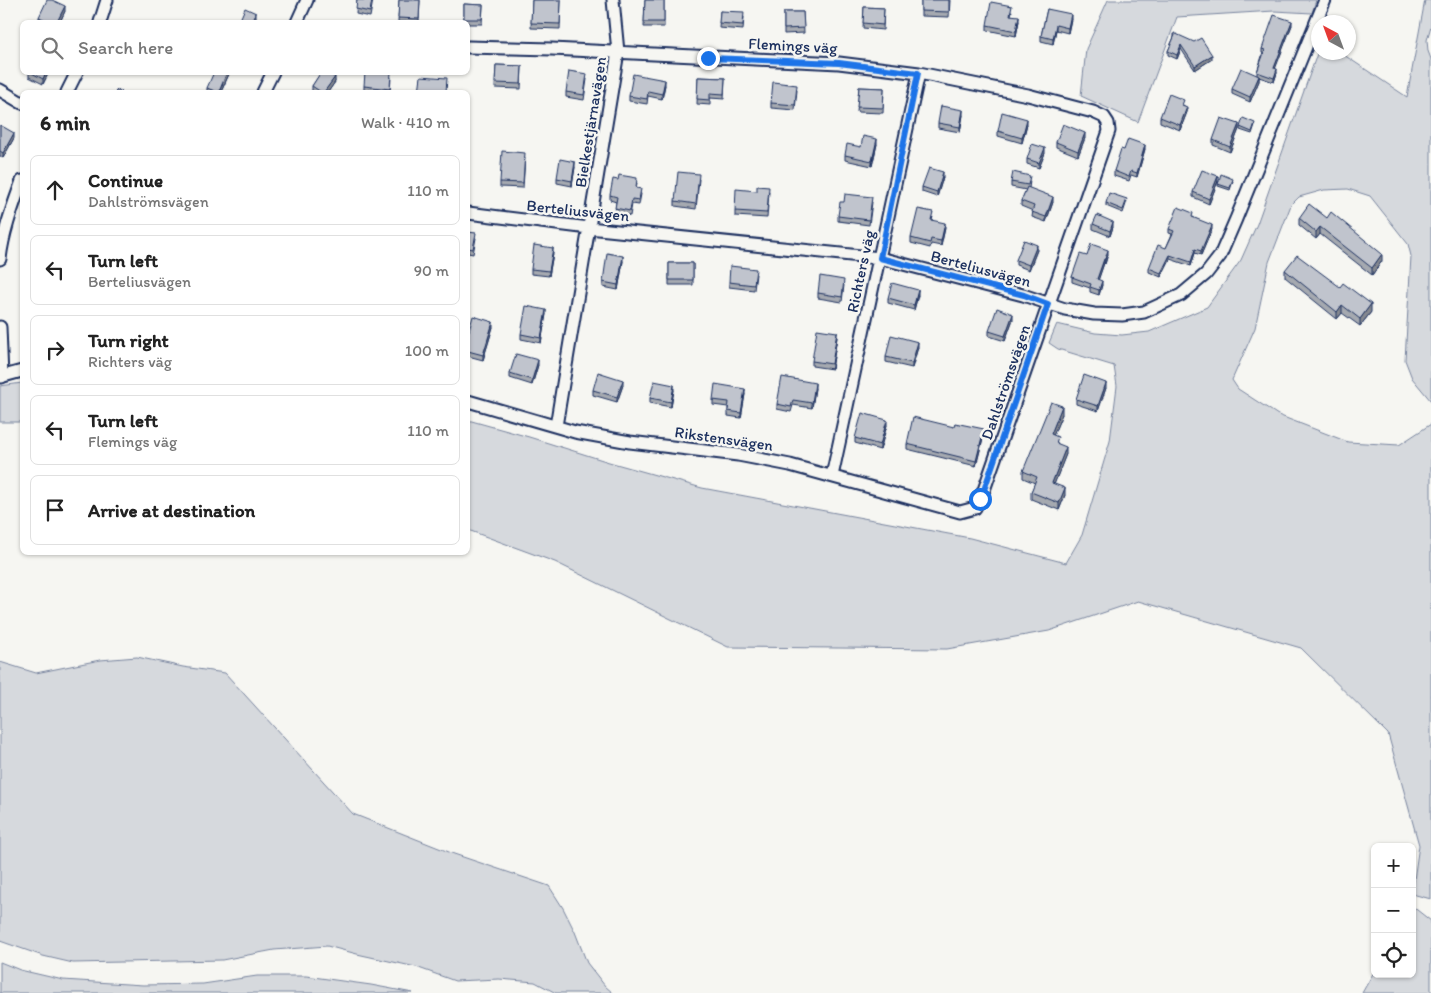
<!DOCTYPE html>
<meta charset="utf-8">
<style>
body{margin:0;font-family:Itim,sans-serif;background:#f6f6f6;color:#222}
.controls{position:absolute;right:15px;bottom:15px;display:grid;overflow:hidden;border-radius:8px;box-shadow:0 1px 4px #0004}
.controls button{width:45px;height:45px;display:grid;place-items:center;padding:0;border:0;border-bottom:1px solid #e0e0e0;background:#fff;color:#222;font:25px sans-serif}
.compass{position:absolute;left:1311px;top:15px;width:45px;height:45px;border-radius:50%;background:#fff;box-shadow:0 1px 4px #0004;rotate:319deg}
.stop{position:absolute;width:15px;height:15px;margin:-11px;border:4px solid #1a73e8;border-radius:50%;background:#fff}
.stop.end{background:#1a73e8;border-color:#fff;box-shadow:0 1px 5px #0008}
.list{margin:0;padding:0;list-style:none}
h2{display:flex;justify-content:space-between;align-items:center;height:65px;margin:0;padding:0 20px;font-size:21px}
h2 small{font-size:16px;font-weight:400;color:#767676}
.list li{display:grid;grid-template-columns:32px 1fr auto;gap:15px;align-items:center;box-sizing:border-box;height:70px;margin:0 10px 10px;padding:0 10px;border:1px solid #e0e0e0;border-radius:8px}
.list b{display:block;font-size:19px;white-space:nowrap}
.list p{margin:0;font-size:16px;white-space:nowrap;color:#767676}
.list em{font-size:16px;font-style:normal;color:#767676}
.icon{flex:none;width:28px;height:28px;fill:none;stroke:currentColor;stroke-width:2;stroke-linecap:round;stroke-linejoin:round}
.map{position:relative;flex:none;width:1431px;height:993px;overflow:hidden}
.search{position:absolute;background:#fff;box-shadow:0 1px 4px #0004;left:20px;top:20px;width:450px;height:55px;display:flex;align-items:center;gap:12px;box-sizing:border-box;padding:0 18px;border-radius:8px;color:#767676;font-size:19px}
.panel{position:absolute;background:#fff;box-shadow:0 1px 4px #0004;left:20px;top:90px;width:450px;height:465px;border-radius:8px}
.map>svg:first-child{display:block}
.green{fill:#d6d9dd;stroke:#78849e}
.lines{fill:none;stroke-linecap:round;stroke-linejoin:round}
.street-casing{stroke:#1b2f5e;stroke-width:15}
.street{stroke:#f6f6f2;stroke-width:11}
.wall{fill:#a5a9b0;stroke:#1b2f5e}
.shaded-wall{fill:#868990;stroke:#1b2f5e}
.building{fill:#c0c4cd;stroke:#1b2f5e}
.route{stroke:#1a73e8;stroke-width:6}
.labels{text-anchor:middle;stroke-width:5;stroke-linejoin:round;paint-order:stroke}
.street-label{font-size:16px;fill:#1b2f5e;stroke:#f6f6f2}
</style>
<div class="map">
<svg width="1431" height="993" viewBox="0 0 1431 993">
<rect width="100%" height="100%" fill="#f6f6f2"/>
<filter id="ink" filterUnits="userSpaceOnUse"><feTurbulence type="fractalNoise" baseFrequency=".02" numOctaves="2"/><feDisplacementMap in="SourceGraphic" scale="10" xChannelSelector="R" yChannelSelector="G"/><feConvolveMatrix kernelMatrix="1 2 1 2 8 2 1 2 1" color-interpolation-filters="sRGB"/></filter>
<g filter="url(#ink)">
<path class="green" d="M1108,0H1316L1312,13L1274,11L1177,17L1138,122L1081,96L1086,49Z
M1425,0H1431V26L1427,40L1428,51L1431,59V401L1412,378L1405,360L1411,256L1408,244L1370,196L1348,189L1324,190L1299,197L1291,205L1269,262L1255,328L1232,380L1238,389L1278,415L1348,442L1399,445L1431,424V899L1412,894L1419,845L1388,734L1301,648L1138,601L1049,631L947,649L728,647L555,562L468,530V420L529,437L609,462L702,488L970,538L1066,563L1082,535L1110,441L1117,386L1114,366L1058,349L1049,343L1056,326L1057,324L1095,333L1122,335L1149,332L1207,307L1241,260L1257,224L1318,51V52L1341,53L1407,97Z
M22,383V422H0V386Z
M137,657L183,667L225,673L353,814L454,854L549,886L563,908L575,932L587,963L605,986L613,993H556L535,982L499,979L455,981L416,967L357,954L327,946L274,950L222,960L73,963L43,956L0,941V662L36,673L100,660Z
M1412,906L1431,921V993H1362L1375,970V974H1412Z
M0,962L20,970L63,980L143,985L203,984L257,976H306L371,985L413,993H0Z"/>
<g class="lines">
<g class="street-casing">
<path id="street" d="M100,22L107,0
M297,22L307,0
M468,47L552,49L839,63L919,73L1028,95L1093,112L1104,117L1108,123L1109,131L984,490L975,508L960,512L790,465L738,455L630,442L575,432L468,401
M0,90L22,103
M67,92L77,72
M263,92L273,72
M468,213L589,228L880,258L1023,295L1065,309L1094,314L1122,315L1144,312L1181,295L1206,274L1220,256L1236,219L1325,0
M0,259C3,232 13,206 22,181
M0,327L2,377
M0,377L22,371
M556,426L618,52L613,0
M832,476L919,73"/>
</g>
<use href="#street" class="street"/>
</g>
<path class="wall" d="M357,0H373L370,17L356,14Z
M399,0H420L419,22H398Z
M532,0H561L560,29L531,28Z
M645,0H664V27H644Z
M921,0H950L949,17L921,16Z
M464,4L483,5L482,24H468V22H464Z
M864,7L884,8L883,30L863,28Z
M1047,9L1071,19L1068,33L1056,30L1053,44L1041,41V36Z
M65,11L60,22H39V17Z
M720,11L744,17L743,30L719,28Z
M1012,11L1011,15L1019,21L1016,36L987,30V25Z
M784,12H803L804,33L784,34Z
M1292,25L1275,68L1277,73L1274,82L1259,77V81L1250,102L1232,94V89L1257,75V72L1263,53H1262V49Z
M1174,33L1212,59L1195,70L1181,49L1177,59L1168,55V51L1174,37Z
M496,65L522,66L521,89L495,88Z
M29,72H49L43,84L29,77Z
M229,72V74L221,92H207V88Z
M318,72H336L334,76L335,82L328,92H313L312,91V86L320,74Z
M391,77L390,92H378L364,91V86Z
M698,77L725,78L724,99L710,98V105L697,104Z
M587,79L584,100L566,97V92Z
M665,85L662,99L648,96L647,104L629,101V96Z
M859,87L884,88L883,113L857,112Z
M797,90L795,110L771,108V103Z
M1184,105V106L1187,112L1180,130L1160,122V117Z
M963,115L960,132L938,128V123Z
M1027,124L1022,143L998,136V131Z
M0,125L14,138L3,158L0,156Z
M1255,125L1252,134L1240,130V127Z
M1239,129L1230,152L1213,145V140Z
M1085,138L1078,156L1056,147V142Z
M877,144L872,166L845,160V155L861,147Z
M1145,149L1137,177L1131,175L1129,181L1114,176V171L1124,150Z
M1045,153L1039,168L1027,164V159Z
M525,158L523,188L500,187V182Z
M575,167L572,186L557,183V178Z
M943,177L937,197L922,192V187Z
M699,179L696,209L675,206V201Z
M1030,181L1029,188L1053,202L1046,222L1032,217L1033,211L1021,206V201L1026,190L1011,187V182Z
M1218,181L1209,204L1193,197V192Z
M1233,181L1230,190L1218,186V184Z
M637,183L636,188L641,194L639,205L632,204L630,216L615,213L616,202L610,200V195Z
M769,192L767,218L735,216V211Z
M1127,201L1123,213L1106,206V203Z
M844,202H872L869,225L838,221V216Z
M933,217L932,220L945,228L941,246L931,244L930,248L911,243V238Z
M1193,217L1212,229L1201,255L1195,253L1191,266L1170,259L1161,277L1149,272V268L1166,248L1172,234L1169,233V229Z
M1299,218H1327L1382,261L1372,275L1320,234L1316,239L1299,225Z
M1093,224L1113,227L1110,236L1093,229Z
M468,232L476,238L473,254L468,253Z
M1037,250L1029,270L1016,265V260Z
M553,253L549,276L531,274V269Z
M1108,254L1105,264L1104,263L1098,280L1102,285L1099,295L1090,292V288L1072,282V277L1087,256Z
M623,261L618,290L603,287V282Z
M669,263H693V285H669Z
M1285,270L1371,312L1360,326L1342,313L1337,319L1285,277Z
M756,274L754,290L729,287V282Z
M844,285L842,302L818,298V293Z
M918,295L914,310L888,303V298Z
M546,314L541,343L521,339V334Z
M1013,319L1005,341L989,336V331Z
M493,327L483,360L468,356V330Z
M837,337L832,369L812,366V361Z
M918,347L912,368L886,362V357Z
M538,365L532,385L510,378V373Z
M623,385L617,402L593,395V390Z
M815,388L812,408L793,405L791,412L777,409V404Z
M1106,388L1098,411L1076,404V399Z
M674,390L671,407L650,403V398Z
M745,394L741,418L728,416V407L713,405V400Z
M1062,414L1053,435L1058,444L1066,454L1054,484L1065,495L1059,510L1031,499V492L1035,483L1023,478V471Z
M887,425L880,450L855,443V438Z
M984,434L976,466L907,449V444Z"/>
<path class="shaded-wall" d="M65,6V11L60,22H57Z
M256,13V18L254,22H252Z
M1071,14V19L1068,33V28Z
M1019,16V21L1016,36V31Z
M1292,21V25L1274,72V68Z
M1056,25V30L1053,44V39Z
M1181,45V49L1177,59V55Z
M1212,55V59L1195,70V66Z
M1277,69V73L1274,82V78Z
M46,72H49L43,84V79Z
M227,72H229V74L221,92H219Z
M1259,76V81L1250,102V97Z
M335,77V82L328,92H324Z
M665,80V85L662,99V94Z
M1187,107V112L1180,130V125Z
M963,110V115L960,132V127Z
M1027,119V124L1022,143V138Z
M1239,124V129L1230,152V147Z
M14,133V138L3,158V153Z
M1085,133V138L1078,156V151Z
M877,139V144L872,166V161Z
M1145,145V149L1137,177V173Z
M1045,148V153L1039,168V163Z
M575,162V167L572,186V181Z
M943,172V177L937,197V192Z
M1218,176V181L1209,204V199Z
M1053,197V202L1046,222V217Z
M1113,222V227L1110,236V231Z
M945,223V228L941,246V241Z
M1212,225V229L1201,255V251Z
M1320,227V234L1316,239V232Z
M1037,245V250L1029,270V265Z
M553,248V253L549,276V271Z
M1195,249V253L1191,266V262Z
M1108,250V254L1105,264V259Z
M1382,254V261L1372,275V268Z
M1170,255V259L1161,277V273Z
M623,256V261L618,290V285Z
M1104,259V263L1097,284V279Z
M1102,281V285L1099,295V290Z
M918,290V295L914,310V305Z
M1371,304V312L1360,326V319Z
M1342,305V313L1337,319V312Z
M546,310V314L541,343V338Z
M1013,314V319L1005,341V336Z
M493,322V327L483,360V355Z
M837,332V337L832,369V364Z
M918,342V347L912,368V363Z
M538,360V365L532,385V380Z
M623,380V385L617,402V397Z
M815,383V388L812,408V403Z
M1106,383V388L1098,411V406Z
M674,385V390L671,407V402Z
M745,389V394L741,418V413Z
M1062,406V414L1051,441V434Z
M887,420V425L880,450V445Z
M984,429V434L976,466V461Z
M1066,447V454L1052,490V483Z
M1065,488V495L1059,510V503Z"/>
<path class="building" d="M47,0H52L65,6L57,22H50L39,17Z
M357,0H372L370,12L356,9Z
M399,0H420L419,19L398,18Z
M532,0H561L560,24L531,23Z
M645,0H664V22H644Z
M921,0H949V12L921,11Z
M991,2L1012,6L1010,15L1019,16L1016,31L987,25Z
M464,4L483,5L482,19H464Z
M864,7L884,8L883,25L863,23Z
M245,8L256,13L252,22H239Z
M1047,9L1071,14L1068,28L1056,25L1053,39L1041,36Z
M720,11L744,12L743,25L719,23Z
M784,12H803L804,28L784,29Z
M1274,15L1292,21L1274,68L1277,69L1274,78L1257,72L1265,50L1262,49Z
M1174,33L1194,42L1201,38L1212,55L1195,66L1181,45L1177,55L1168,51L1175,35Z
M496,65L522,66L521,84L495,83Z
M1241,68L1259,76L1250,97L1232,89Z
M569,71L587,74L584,95L566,92Z
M30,72H46L43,79Z
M214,72H227L219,92H217L207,88Z
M321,72H333L331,75L335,77L324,92H321L312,86Z
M365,72H391L390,89L364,86Z
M633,74L665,80L662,94L648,91L647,99L629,96Z
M421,76L447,78L446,92H419Z
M698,77L725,78L724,94L710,93V100L697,99Z
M773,82L797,85L795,105L771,103Z
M859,87L884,88L883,108L857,107Z
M117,90L122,92H115Z
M1169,94L1184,100L1182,105L1187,107L1180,125L1160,117Z
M941,106L963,110L960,127L938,123Z
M1002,112L1027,119L1022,138L998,131Z
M1221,118L1239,124L1230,147L1213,140Z
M1243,118L1255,123L1252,132L1240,127Z
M1063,124L1085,133L1078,151L1056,142Z
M0,125L14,133L3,153L0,151Z
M863,136L877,139L872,161L845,155L847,144L861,147Z
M1128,139L1145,145L1137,173L1131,171L1129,177L1114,171L1121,149L1124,150Z
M1032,144L1045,148L1039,163L1027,159Z
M502,151L525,153L523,183L500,182Z
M560,159L575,162L572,181L557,178Z
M929,168L943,172L937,192L922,187Z
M1202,170L1218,176L1209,199L1193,192Z
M678,172L699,174L696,204L675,201Z
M1013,172L1030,176L1028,185L1011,182Z
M1221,174L1233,179L1230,188L1218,184Z
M619,175L637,178L636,188L641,189L639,200L632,199L630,211L615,208L617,197L610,195L613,179L618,180Z
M757,186L769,187L767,213L735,211L736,189L757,191Z
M1027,187L1053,197L1046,217L1032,212L1034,206L1021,201Z
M1109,193L1127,199L1123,210L1106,203Z
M845,194L872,197L869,220L838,216L840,202H844Z
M1309,204L1327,218L1331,212L1382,254L1372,268L1320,227L1316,232L1299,218Z
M1178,207L1193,213L1192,217L1212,225L1201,251L1195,249L1191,262L1170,255L1161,273L1149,268L1158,245L1166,248L1174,231L1169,229Z
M918,209L933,212L931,220L945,223L941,241L931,239L930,243L911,238Z
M1097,215L1113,222L1110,231L1093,224Z
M468,232L476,233L473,249L468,248Z
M1024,240L1037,245L1029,265L1016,260Z
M1091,244L1108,250L1105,259H1104L1097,279L1102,281L1099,290L1090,287L1091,284L1072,277L1080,254L1087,256Z
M534,245L553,248L549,271L531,269Z
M607,253L623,256L618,285L603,282Z
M1297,255L1340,287L1343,283L1371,304L1360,319L1342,305L1337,312L1285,270Z
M669,263H693V280H669Z
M730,266L756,269L754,285L729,282Z
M820,276L844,280L842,297L818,293Z
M892,283L918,290L914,305L888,298Z
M526,306L546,310L541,338L521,334Z
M997,308L1013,314L1005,336L989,331Z
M473,316L493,322L483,355L468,351V330L469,331Z
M817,329L837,332L832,364L812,361Z
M891,335L918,342L912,363L886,357Z
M516,354L538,360L532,380L510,373Z
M598,372L623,380L617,397L593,390Z
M1084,375L1106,383L1098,406L1076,399Z
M782,377L815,383L812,403L793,400L791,407L777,404Z
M654,381L674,385L671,402L650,398Z
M715,384L745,389L741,413L728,411L729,402L713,400Z
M1051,402L1062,406L1051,434L1058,437L1056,443L1066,447L1052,483L1065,488L1059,503L1031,492L1037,477L1023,471Z
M862,413L887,420L880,445L855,438Z
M913,417L954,427L955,423L984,429L976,461L907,444Z"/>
</g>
<g class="lines" filter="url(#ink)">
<path class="route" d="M708,58L839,63L918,73L880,258L1024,295L1048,304L984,490L980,499"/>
</g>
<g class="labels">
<g class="street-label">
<text transform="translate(793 45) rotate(3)" y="6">Flemings väg</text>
<text transform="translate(590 122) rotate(-81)" y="6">Bielkestjärnavägen</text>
<text transform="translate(578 210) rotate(6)" y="6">Berteliusvägen</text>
<text transform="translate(981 268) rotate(15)" y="6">Berteliusvägen</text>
<text transform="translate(860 271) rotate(-78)" y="6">Richters väg</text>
<text transform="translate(1005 382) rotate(-71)" y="6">Dahlströmsvägen</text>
<text transform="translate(724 438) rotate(8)" y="6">Rikstensvägen</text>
</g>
</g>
</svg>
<div class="controls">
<button>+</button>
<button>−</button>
<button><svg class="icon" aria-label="locate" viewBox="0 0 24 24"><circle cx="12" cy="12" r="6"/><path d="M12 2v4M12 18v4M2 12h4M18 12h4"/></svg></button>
</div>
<svg class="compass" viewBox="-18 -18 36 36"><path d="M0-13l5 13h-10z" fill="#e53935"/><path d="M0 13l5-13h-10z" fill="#767676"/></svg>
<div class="stop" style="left:980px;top:499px"></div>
<div class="stop end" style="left:708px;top:58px"></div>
<div class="search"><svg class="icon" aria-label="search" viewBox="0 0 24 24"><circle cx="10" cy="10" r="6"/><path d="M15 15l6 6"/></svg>Search here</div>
<section class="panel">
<h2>6 min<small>Walk · 410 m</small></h2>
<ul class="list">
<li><svg class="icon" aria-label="ahead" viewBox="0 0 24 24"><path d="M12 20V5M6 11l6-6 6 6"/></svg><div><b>Continue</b><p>Dahlströmsvägen</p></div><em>110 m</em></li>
<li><svg class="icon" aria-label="left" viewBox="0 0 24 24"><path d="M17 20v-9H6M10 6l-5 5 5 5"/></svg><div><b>Turn left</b><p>Berteliusvägen</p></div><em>90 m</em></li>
<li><svg class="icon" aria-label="right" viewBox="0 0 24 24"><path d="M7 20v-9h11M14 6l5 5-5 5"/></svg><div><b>Turn right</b><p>Richters väg</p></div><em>100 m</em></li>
<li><svg class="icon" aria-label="left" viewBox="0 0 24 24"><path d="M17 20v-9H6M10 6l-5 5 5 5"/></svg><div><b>Turn left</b><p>Flemings väg</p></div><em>110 m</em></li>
<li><svg class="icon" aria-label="arrive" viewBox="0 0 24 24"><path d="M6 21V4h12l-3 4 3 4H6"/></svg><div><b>Arrive at destination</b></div></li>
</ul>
</section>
</div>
